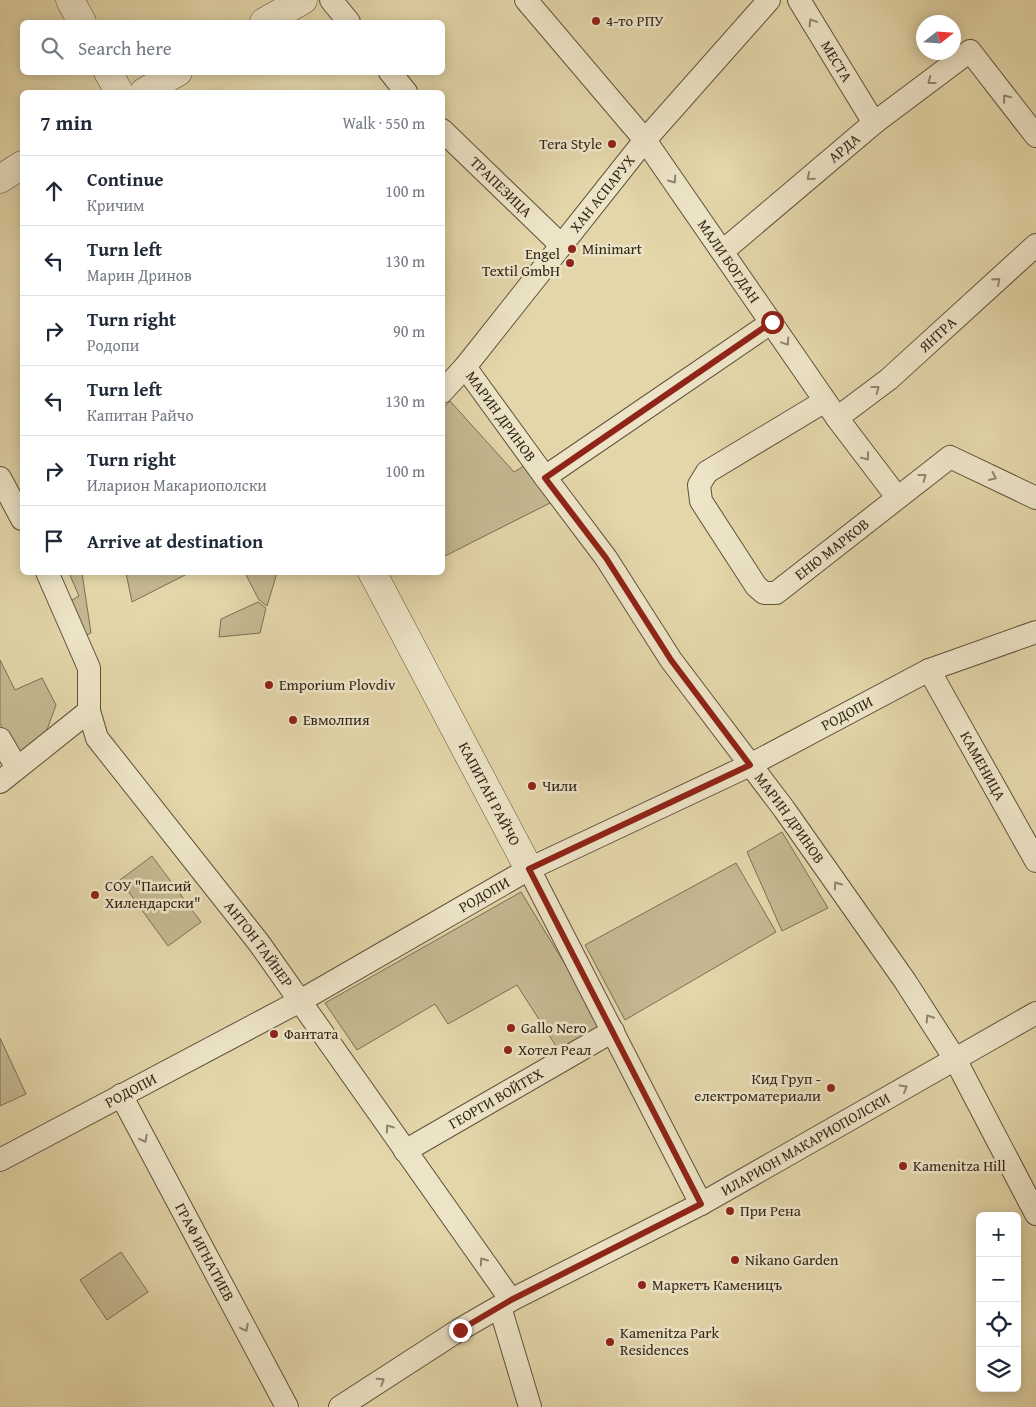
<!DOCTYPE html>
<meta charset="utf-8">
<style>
body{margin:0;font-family:"Gentium Book Plus",serif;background:#f2f2f3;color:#1f2937}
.controls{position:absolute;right:15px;bottom:15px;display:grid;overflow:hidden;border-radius:8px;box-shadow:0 2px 12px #0003}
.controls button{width:45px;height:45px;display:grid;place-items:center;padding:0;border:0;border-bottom:1px solid #e0e1e3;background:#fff;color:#1f2937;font:25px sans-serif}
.compass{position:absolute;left:916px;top:15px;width:45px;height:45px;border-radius:50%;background:#fff;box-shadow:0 2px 12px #0003;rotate:73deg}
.stop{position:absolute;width:15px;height:15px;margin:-11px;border:4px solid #8f2418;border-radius:50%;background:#fff}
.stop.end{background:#8f2418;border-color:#fff;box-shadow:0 1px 5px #0008}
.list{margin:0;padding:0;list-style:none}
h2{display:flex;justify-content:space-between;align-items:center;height:65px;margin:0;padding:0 20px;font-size:21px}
h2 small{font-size:16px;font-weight:400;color:#747a83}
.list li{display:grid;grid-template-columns:32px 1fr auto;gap:15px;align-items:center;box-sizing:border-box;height:70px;padding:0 20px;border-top:1px solid #e0e1e3}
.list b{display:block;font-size:19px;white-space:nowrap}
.list p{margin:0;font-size:16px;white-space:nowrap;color:#747a83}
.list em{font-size:16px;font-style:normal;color:#747a83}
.icon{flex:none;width:28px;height:28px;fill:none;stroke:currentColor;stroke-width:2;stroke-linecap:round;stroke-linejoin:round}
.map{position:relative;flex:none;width:1036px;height:1407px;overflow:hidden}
.search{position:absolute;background:#fff;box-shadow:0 2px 12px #0003;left:20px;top:20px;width:425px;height:55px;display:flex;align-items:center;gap:12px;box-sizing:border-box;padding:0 18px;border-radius:8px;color:#747a83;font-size:19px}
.panel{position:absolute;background:#fff;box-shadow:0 2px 12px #0003;left:20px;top:90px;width:425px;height:485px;border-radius:8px}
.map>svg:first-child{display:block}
.green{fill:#c5b891;stroke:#7b6f55}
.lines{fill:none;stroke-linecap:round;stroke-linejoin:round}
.minor-casing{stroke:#5e523d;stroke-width:24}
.tertiary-casing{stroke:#5e523d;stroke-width:29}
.minor{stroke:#ede4c7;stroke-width:22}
.tertiary{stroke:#ede4c7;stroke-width:28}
.oneway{stroke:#8f8570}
.route{stroke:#8f2418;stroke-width:6}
.poi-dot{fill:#8f2418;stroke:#ede4c7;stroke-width:2}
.labels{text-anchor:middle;stroke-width:5;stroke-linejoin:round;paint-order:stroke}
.poi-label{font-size:15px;fill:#312619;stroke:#ede4c7;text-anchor:start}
.street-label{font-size:15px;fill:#312619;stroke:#ede4c7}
</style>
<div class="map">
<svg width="1036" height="1407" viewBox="0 0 1036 1407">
<rect width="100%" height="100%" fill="#e3d6a9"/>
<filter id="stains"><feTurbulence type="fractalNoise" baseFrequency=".004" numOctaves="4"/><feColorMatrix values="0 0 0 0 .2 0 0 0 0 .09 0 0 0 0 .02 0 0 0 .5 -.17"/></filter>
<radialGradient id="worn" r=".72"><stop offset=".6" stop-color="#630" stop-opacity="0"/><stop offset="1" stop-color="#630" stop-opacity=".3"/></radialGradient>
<path class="green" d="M450,401L514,472L529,463L558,499L443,557L442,409Z
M69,573H82L91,633L81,638L65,604L79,596Z
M126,573V572L189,573L132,602Z
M245,573H277L267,606L259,600Z
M258,602L266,608L260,633L219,637L221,619Z
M0,660L15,690L42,678L56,705L44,738L20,756L0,724Z
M782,832L828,908L782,931L747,852Z
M152,856L201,922L168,946L120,880Z
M736,863L776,932L625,1020L585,945Z
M521,892L605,1030L561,1054L517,985L448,1024L435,1004L357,1050L325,1003Z
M0,1038L26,1094L0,1106Z
M121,1252L148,1292L107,1320L80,1280Z"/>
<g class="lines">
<g class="minor-casing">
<g id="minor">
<path d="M331,0L349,22"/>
<path id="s1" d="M526,0L645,140L837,418L897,497"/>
<path id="s2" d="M799,0L874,123"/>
<path d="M390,72L406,92"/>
<path id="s3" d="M442,130L561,245"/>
<path id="s4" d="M723,251L874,123L970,51L1036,136"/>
<path id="s5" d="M465,367L545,477L606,558L671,660L784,809L905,981L955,1059L1036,1214"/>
<path id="s6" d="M442,392L465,367L645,140L769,0"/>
<path id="s7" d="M825,401L707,472L699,485L701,501L756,586L764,593H776L950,457L1036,498"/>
<path id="s8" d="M837,418L889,379L1036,245"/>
<path d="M545,477L772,322"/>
<path d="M0,478L22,519"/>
<path id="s9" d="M47,572L89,668V711L97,738L259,943L511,1300"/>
<path id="s10" d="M929,670L1036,861"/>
<path d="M0,739L17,768"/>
<path d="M0,782L89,711"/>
<path d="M529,869L701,1204"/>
<path id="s11" d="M121,1095L287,1407"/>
<path id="s12" d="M405,1151L613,1031"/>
<path id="s13" d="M0,1160L300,1001L529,869L750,765L929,670L1036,632"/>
<path d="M500,1307L530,1407"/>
<path id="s14" d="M340,1407L459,1330L511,1300L701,1204L1036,1013"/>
</g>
</g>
<g class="tertiary-casing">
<g id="tertiary">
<path d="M70,0L82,22"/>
<path d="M264,22L303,0"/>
<path d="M108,72L119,92"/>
<path d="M144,92L178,72"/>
<path d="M0,179L22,165"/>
<path id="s15" d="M372,572L529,869"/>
</g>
</g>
<use href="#minor" class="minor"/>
<use href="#tertiary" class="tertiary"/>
</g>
<defs><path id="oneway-chevron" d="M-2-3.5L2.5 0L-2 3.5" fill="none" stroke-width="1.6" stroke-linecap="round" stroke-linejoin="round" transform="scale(1.25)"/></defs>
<g class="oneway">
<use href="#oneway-chevron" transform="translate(812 22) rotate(-121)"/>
<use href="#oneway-chevron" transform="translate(931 81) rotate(143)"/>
<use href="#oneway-chevron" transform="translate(1006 98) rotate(-128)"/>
<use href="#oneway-chevron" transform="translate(810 177) rotate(140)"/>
<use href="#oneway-chevron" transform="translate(673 180) rotate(55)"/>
<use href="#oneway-chevron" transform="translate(997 281) rotate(-42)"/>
<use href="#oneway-chevron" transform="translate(786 342) rotate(56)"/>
<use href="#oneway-chevron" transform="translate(876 389) rotate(-37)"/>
<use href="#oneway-chevron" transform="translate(866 457) rotate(53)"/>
<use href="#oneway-chevron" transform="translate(923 477) rotate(-37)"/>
<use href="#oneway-chevron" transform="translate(993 477) rotate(25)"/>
<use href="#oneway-chevron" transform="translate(837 885) rotate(-125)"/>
<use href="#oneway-chevron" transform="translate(929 1018) rotate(-123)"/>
<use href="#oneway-chevron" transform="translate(904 1088) rotate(-30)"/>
<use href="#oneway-chevron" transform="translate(389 1128) rotate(-125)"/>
<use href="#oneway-chevron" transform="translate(144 1139) rotate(62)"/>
<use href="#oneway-chevron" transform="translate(483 1261) rotate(-125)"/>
<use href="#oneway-chevron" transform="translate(245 1328) rotate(62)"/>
<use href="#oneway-chevron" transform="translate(381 1381) rotate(-33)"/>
</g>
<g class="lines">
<path class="route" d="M460,1330L511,1300L701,1204L529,869L750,765L671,660L606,558L545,478L772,322"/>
</g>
<g class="poi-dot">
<circle cx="596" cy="21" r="5"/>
<circle cx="612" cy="144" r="5"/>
<circle cx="572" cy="249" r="5"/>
<circle cx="570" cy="263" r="5"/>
<circle cx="269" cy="685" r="5"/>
<circle cx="293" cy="720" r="5"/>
<circle cx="532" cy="786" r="5"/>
<circle cx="95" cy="895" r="5"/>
<circle cx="511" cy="1028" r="5"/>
<circle cx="274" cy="1034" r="5"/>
<circle cx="508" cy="1050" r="5"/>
<circle cx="831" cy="1088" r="5"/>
<circle cx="903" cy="1166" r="5"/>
<circle cx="730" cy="1211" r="5"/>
<circle cx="735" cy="1260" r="5"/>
<circle cx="642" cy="1285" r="5"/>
<circle cx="610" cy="1342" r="5"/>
</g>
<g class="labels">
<g class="poi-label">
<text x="606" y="26">4-то РПУ</text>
<text x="602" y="149" text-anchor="end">Tera Style</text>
<text x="582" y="254">Minimart</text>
<text x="560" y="259" text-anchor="end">Engel<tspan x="560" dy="17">Textil GmbH</tspan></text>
<text x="279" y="690">Emporium Plovdiv</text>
<text x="303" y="725">Евмолпия</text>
<text x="542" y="791">Чили</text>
<text x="105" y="891">СОУ "Паисий<tspan x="105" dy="17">Хилендарски"</tspan></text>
<text x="521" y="1033">Gallo Nero</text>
<text x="284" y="1039">Фантата</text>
<text x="518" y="1055">Хотел Реал</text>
<text x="821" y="1084" text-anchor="end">Кид Груп -<tspan x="821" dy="17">електроматериали</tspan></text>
<text x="913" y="1171">Kamenitza Hill</text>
<text x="740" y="1216">При Рена</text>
<text x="745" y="1265">Nikano Garden</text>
<text x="652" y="1290">Маркетъ Каменицъ</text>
<text x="620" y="1338">Kamenitza Park<tspan x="620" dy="17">Residences</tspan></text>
</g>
<g class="street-label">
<text dy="5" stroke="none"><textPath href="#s2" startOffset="72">МЕСТА</textPath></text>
<text dy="5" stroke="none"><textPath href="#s4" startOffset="159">АРДА</textPath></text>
<text dy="5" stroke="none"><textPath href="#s3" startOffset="82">ТРАПЕЗИЦА</textPath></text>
<text dy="5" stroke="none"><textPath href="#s6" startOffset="255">ХАН АСПАРУХ</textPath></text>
<text dy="5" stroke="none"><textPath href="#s1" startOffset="331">МАЛИ БОГДАН</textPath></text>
<text dy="5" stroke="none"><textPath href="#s8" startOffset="131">ЯНТРА</textPath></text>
<text dy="5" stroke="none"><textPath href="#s5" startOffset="61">МАРИН ДРИНОВ</textPath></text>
<text dy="5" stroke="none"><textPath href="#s7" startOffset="364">ЕНЮ МАРКОВ</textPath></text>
<text dy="5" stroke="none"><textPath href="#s13" startOffset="958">РОДОПИ</textPath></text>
<text dy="5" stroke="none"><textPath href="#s10" startOffset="110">КАМЕНИЦА</textPath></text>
<text dy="5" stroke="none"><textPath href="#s15" startOffset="251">КАПИТАН РАЙЧО</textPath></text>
<text dy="5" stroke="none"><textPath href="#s5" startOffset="556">МАРИН ДРИНОВ</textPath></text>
<text dy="5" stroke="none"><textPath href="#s13" startOffset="552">РОДОПИ</textPath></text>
<text dy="5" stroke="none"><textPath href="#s9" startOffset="438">АНТОН ТАЙНЕР</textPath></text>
<text dy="5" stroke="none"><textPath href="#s13" startOffset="148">РОДОПИ</textPath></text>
<text dy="5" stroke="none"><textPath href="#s12" startOffset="105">ГЕОРГИ ВОЙТЕХ</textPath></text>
<text dy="5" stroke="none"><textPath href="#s14" startOffset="535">ИЛАРИОН МАКАРИОПОЛСКИ</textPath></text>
<text dy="5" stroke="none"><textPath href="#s11" startOffset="178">ГРАФ ИГНАТИЕВ</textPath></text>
</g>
</g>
<rect width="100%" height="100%" filter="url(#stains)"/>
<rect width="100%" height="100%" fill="url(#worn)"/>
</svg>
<div class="controls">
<button>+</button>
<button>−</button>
<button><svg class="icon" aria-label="locate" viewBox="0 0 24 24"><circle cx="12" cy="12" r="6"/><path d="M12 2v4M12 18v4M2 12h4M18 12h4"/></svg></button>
<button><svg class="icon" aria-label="layers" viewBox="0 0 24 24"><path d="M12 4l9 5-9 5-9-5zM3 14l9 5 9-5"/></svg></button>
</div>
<svg class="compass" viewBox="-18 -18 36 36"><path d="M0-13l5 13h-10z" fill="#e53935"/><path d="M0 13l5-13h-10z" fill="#747a83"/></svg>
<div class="stop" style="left:772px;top:322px"></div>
<div class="stop end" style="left:460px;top:1330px"></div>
<div class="search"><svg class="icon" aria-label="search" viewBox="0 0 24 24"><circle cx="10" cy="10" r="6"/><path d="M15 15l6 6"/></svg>Search here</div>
<section class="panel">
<h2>7 min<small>Walk · 550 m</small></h2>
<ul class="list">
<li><svg class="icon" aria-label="ahead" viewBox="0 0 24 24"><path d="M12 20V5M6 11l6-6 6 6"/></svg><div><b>Continue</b><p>Кричим</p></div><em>100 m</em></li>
<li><svg class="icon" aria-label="left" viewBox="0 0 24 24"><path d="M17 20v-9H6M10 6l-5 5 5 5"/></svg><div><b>Turn left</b><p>Марин Дринов</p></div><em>130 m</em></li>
<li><svg class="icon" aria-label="right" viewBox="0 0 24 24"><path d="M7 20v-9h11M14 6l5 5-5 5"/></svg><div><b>Turn right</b><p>Родопи</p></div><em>90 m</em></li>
<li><svg class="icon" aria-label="left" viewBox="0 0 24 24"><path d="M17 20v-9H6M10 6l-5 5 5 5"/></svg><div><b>Turn left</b><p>Капитан Райчо</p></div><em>130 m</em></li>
<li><svg class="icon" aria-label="right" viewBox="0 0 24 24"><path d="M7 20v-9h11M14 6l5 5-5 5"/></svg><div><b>Turn right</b><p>Иларион Макариополски</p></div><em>100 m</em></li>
<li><svg class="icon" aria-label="arrive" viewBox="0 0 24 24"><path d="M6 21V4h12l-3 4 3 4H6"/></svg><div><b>Arrive at destination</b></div></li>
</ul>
</section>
</div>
